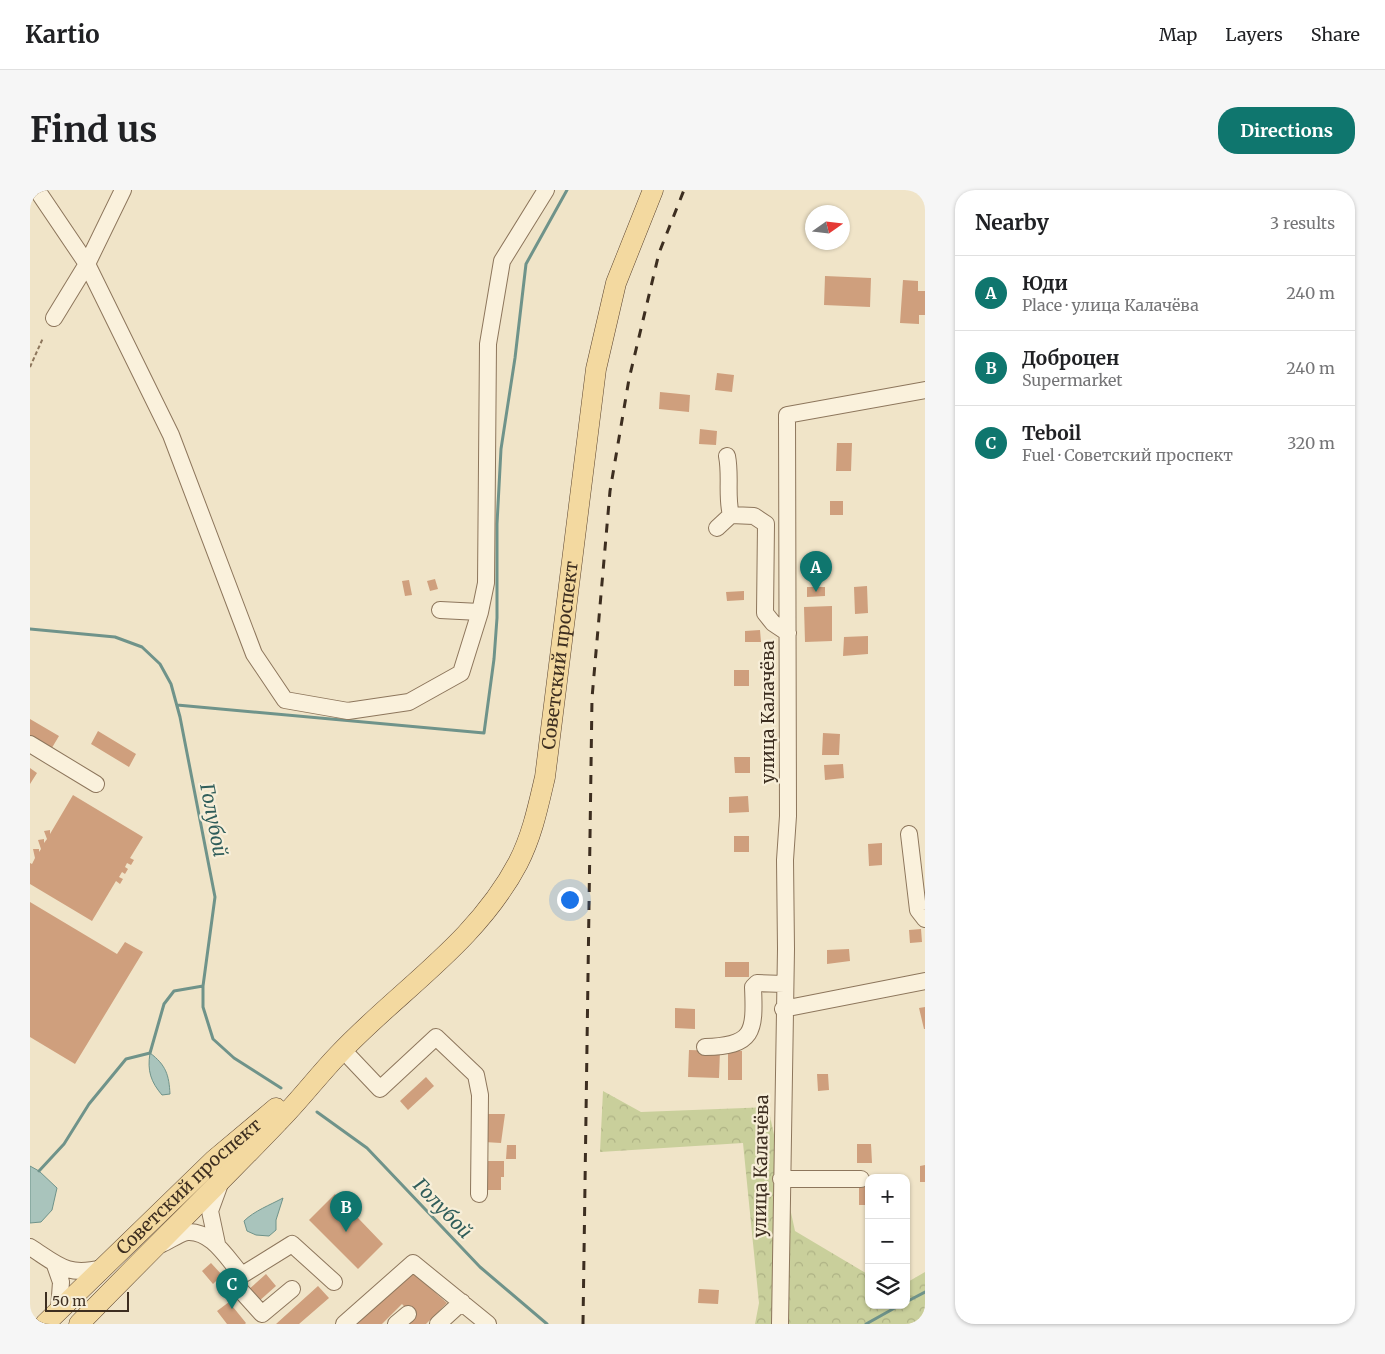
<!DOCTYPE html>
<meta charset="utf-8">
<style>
body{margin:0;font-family:Merriweather,serif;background:#f6f6f6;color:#202124}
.controls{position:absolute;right:15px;bottom:15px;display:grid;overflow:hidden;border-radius:10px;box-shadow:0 1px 4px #0004}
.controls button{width:45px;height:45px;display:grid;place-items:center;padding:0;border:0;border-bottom:1px solid #e0e0e0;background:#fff;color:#202124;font:25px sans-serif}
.compass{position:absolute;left:775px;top:15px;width:45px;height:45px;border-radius:50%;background:#fff;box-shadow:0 1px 4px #0004;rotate:76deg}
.scale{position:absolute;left:15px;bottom:12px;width:84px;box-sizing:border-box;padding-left:5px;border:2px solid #3d2e20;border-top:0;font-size:14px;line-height:18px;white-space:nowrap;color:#3d2e20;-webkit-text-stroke:4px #f7eed8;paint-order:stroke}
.you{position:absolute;left:539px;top:709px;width:18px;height:18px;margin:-12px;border:4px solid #fff;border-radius:50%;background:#1a73e8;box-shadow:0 0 0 8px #1a73e833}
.badge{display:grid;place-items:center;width:32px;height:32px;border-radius:50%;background:#0f766e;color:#fff;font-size:16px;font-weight:700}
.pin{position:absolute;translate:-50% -41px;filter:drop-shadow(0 1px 2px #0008)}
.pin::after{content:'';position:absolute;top:26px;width:18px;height:15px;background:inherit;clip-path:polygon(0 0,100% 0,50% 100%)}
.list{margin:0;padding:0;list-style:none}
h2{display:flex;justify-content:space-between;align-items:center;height:65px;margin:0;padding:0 20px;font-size:21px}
h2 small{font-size:16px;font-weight:400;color:#757577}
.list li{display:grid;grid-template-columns:32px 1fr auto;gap:15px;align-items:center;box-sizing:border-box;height:75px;padding:0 20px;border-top:1px solid #e0e0e0}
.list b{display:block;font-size:19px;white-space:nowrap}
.list p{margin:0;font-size:16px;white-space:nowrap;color:#757577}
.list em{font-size:16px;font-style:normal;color:#757577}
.icon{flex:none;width:28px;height:28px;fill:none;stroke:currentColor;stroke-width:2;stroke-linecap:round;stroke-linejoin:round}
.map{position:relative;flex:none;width:895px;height:1134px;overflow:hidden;border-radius:20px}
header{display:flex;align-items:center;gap:30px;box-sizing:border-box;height:70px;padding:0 25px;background:#fff;border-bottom:1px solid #e0e0e0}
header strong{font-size:24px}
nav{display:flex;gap:28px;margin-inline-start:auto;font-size:18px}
.intro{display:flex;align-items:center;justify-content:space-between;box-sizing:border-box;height:120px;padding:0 30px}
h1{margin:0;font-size:35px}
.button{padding:12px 22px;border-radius:20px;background:#0f766e;color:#fff;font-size:18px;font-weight:700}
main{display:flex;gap:30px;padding:0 30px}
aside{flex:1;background:#fff;border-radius:20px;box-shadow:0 1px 4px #0004}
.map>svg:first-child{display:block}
.forest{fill:url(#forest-crowns)}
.water{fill:#a9c4bc;stroke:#6f938a}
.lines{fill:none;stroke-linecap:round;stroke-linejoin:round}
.stream{stroke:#6f938a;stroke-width:3}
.building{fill:#cf9f7d}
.minor-casing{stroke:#8d765c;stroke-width:18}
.major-casing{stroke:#5b4430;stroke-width:21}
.path{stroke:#8d765c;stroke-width:2;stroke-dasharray:4 2.5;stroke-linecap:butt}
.minor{stroke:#faf1dc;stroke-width:16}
.major{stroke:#f3d9a0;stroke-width:20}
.rail{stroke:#3d2e20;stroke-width:3;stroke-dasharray:9 9;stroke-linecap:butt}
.labels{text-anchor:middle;stroke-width:4.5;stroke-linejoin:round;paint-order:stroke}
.street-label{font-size:18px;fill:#3d2e20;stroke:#f7eed8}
.water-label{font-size:19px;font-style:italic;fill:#2f5d5a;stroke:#f7eed8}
</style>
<header>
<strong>Kartio</strong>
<nav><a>Map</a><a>Layers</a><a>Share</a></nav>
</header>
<div class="intro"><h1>Find us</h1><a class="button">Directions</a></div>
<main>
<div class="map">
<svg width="895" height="1134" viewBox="0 0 895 1134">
<defs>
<pattern id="forest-crowns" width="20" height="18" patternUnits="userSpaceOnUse" patternTransform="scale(1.25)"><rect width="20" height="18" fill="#c9cf9b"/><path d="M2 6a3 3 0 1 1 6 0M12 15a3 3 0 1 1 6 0" fill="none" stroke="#aeb285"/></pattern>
</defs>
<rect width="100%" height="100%" fill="#f0e4c8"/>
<path class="forest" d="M573,901L611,922L738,917L765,1041L839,1085V1115H876V1093L895,1082V1134H725L729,1113L713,953L570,962Z"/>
<path class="water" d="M120,863C136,875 139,885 140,904L132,905C121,892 117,881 120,863Z
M0,976L9,981L27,998L22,1020L11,1032L0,1033Z
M253,1008L246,1030V1040L239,1046L226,1045L217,1041L214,1031C224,1021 240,1015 253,1008Z"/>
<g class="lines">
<path class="stream" d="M0,439L85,447L112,457L130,474L141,494L150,527L185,707L173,796V817L183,849L204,868L251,898
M147,515L454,543L464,469L467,428V334L471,259L485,168L496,74L537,0
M287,922L337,958L450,1077L517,1134
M9,981L34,954L59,914L96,869L120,863L134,814L144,801L173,796
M876,1112L895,1102
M836,1134L870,1115"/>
</g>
<path class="building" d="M795,86L841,88L840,117L794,115Z
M873,90L888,91V101H895V125H889V134L870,133Z
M687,183L704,185L702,202L685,200Z
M630,202L660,205L659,222L629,219Z
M670,239L687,241L686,255L669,254Z
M807,253H822L821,281H806Z
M800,311H813V325H800Z
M405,389L408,399L400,401L397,391Z
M379,390L382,405L375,406L372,391Z
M837,396L838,423L825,424L824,397Z
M777,397H795V406L777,407Z
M714,401V410L697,411L696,402Z
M802,416V451L775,452L774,417Z
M730,440L731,452H715V441Z
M838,446V464L813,466L814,447Z
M704,480H719V496H704Z
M0,529L29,546L20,561L0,548Z
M68,541L106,564L99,577L61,554Z
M793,543L810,544L809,565H792Z
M704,567H720V583H705Z
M813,574L814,588L795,590L794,575Z
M0,578L7,583L0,594Z
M43,605L113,647L100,668L104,670L101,675L97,673L95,677L98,679L95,684L92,682L89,687L93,689L90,694L86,691L62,731L0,694V673L2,674L5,668L3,659H9V662L11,659L8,650L14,649V653L17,649L14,641L20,640V644Z
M718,606L719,622L699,623V607Z
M704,646H719V662H704Z
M852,653V675L839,676L838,654Z
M0,712L87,764L95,752L113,762L45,874L0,847Z
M891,739L892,752L880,753L879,740Z
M819,759L820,771L797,774V760Z
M695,772H719V787H695Z
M895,817V839H894L889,818Z
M645,818L665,819V839L645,838Z
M659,860L690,861L689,888L658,887Z
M698,861H712V890H698Z
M787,884H798L799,900L788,901Z
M396,887L404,896L378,920L370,911Z
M454,924H475L471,953L454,952Z
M827,954H841L842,973H827Z
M477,955H486V969H476Z
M454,971H474V987H471V1000H454Z
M895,975V992H890V976Z
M829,997H839V1015H829Z
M305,1004L353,1054L328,1079L279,1030Z
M181,1073L192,1085L183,1094L172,1081Z
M382,1082L417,1113L396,1134H372L382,1125L372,1114L352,1134H326Z
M236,1084L246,1096L228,1112L217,1101Z
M288,1096L299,1108L269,1134H246Z
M669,1099L689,1100L688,1114L668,1113Z
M199,1112L216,1133L215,1134H197L187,1121Z"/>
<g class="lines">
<g class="minor-casing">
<path id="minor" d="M7,0L57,74L141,245L224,464L255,510L318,521L379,512L431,483L450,422L456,393L458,154L472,71L516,0
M24,128L57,74L93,0
M697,266C701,286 696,306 701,325
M687,338L701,325L724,326L736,334L735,423L743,433L758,443
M410,420L450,422
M0,554L66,594
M879,644L888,720L895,729
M753,819L895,791
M675,857C724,856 725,842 723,797L727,793L754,794
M313,860L350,899L406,847L446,885L450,905L449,1004
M751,989H831
M132,1054C139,1051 150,1043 157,1042C182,1040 198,1070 212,1085L204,1093L232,1124L262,1099
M187,1054L180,1021L191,991
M0,1057C28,1075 37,1087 72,1078
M25,1075L31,1092L29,1120
M212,1085L262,1054L304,1092
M314,1134L383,1073L458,1134
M366,1134L378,1124
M408,1134L432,1112
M750,1134L756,759L755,670L758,626L757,225L895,200"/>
</g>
<g class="major-casing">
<g id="major">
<path id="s1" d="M15,1134L184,970L246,918"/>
<path id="s2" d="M49,1134C115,1066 183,1000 248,932C269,911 287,887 308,865C368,801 446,753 488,673C502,646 508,617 515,587L566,179L586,93L623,0"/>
</g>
</g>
<path class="path" d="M0,177L13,148"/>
<use href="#minor" class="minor"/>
<use href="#major" class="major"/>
<path class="rail" d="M553,1134L562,508L580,301L599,189L629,63L654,0"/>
</g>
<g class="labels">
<g class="street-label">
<text dy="6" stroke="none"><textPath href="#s2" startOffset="851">Советский проспект</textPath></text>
<text transform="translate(738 522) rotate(-90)" y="6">улица Калачёва</text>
<text transform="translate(731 976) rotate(-89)" y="6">улица Калачёва</text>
<text dy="6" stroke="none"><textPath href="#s1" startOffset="199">Советский проспект</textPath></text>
</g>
<g class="water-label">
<text transform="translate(184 630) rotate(79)" y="7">Голубой</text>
<text transform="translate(413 1018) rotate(46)" y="7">Голубой</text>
</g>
</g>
</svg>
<div class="controls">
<button>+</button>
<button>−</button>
<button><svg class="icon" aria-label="layers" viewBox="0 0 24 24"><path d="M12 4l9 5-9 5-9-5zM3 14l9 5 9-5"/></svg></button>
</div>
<svg class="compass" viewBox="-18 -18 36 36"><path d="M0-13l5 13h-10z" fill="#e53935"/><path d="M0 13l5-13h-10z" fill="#757577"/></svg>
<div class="scale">50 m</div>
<div class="you"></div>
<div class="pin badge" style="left:786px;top:402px">A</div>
<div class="pin badge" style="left:316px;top:1042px">B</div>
<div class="pin badge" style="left:202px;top:1119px">C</div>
</div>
<aside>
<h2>Nearby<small>3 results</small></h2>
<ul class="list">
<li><span class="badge">A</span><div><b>Юди</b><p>Place · улица Калачёва</p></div><em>240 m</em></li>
<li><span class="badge">B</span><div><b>Доброцен</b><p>Supermarket</p></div><em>240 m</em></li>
<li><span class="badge">C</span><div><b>Teboil</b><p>Fuel · Советский проспект</p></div><em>320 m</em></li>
</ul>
</aside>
</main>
